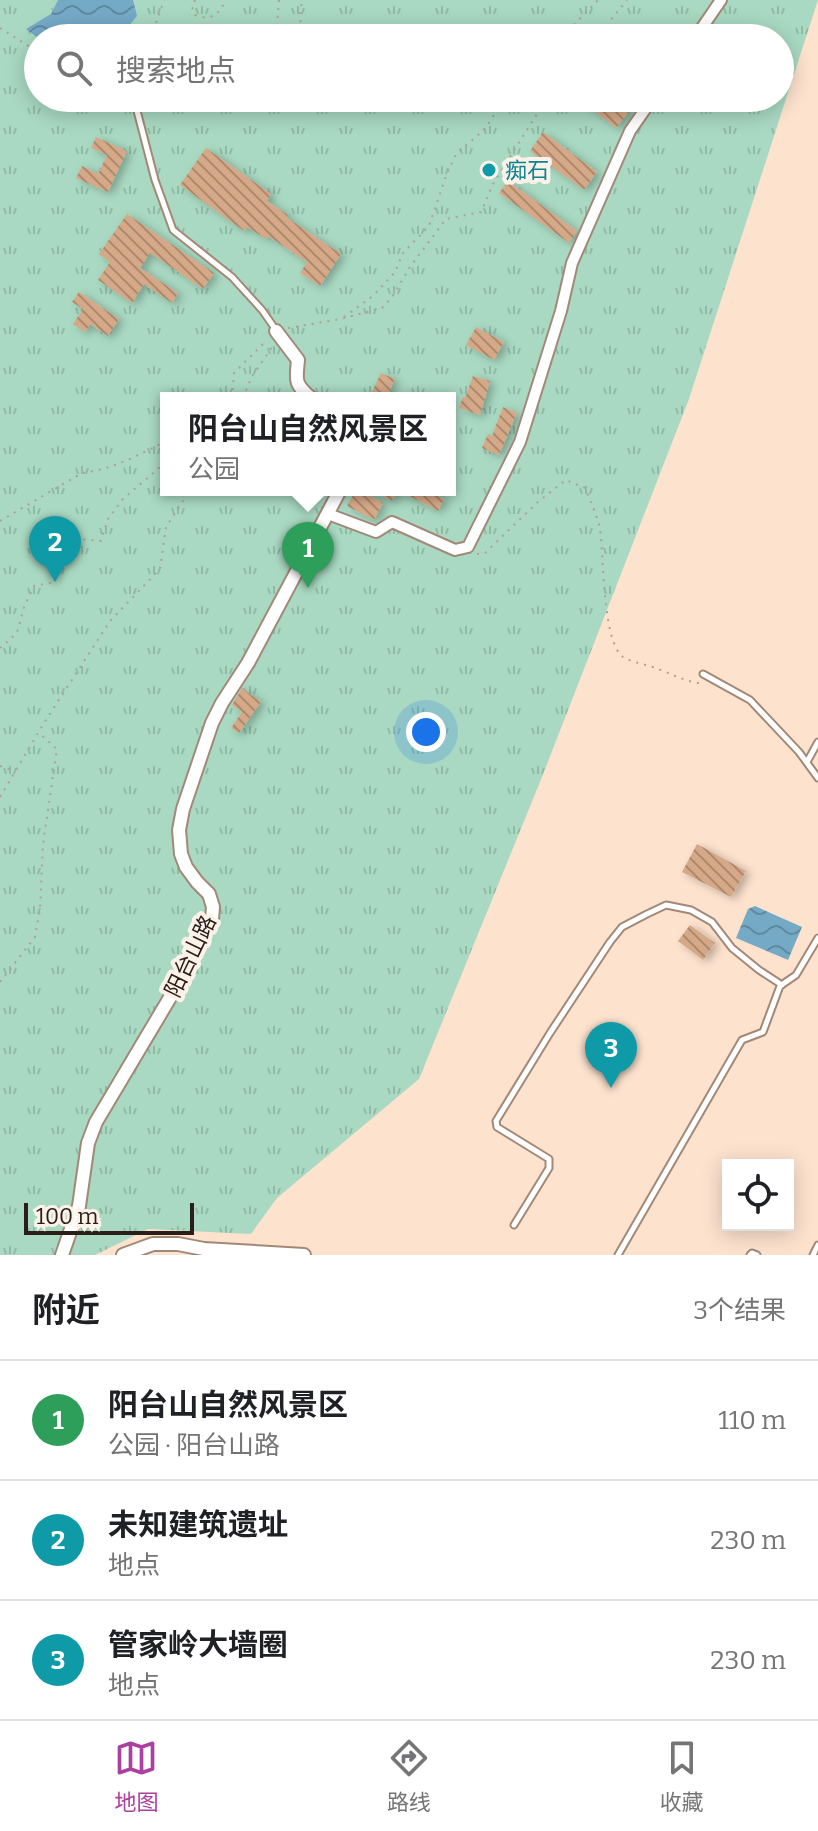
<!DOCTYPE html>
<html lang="zh">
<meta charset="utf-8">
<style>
body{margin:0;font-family:Bitter,"Noto Sans SC",serif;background:#f2f2f2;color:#202124}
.controls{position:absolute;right:24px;bottom:24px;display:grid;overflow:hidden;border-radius:0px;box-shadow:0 4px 20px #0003}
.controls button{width:72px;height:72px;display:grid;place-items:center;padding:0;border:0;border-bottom:2px solid #e0e0e0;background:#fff;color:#202124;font:40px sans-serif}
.scale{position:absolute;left:24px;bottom:20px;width:170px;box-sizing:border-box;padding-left:8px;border:4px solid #291f18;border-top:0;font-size:22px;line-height:28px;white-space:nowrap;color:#291f18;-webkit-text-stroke:6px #fdf2ea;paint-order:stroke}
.you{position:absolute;left:426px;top:732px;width:28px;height:28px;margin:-20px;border:6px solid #fff;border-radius:50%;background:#1a73e8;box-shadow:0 0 0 12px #1a73e833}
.badge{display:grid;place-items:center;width:52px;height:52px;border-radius:50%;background:#ac40a0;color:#fff;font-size:26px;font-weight:700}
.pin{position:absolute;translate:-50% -66px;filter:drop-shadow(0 2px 4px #0008)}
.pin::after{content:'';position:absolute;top:42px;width:28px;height:24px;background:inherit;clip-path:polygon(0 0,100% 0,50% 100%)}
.popup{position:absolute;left:160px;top:392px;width:296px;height:104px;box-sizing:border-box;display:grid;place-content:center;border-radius:0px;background:#fff;filter:drop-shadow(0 2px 6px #0005);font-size:26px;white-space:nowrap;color:#757577}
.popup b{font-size:30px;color:#202124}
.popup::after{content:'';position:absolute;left:50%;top:100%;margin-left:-16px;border:16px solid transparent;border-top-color:#fff}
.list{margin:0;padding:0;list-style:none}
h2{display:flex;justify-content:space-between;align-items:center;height:104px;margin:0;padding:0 32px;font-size:34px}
h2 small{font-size:26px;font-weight:400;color:#757577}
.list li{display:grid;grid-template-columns:52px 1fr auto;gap:24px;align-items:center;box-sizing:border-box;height:120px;padding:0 32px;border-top:2px solid #e0e0e0}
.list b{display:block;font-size:30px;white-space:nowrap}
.list p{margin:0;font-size:26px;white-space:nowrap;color:#757577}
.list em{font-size:26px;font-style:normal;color:#757577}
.icon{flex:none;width:44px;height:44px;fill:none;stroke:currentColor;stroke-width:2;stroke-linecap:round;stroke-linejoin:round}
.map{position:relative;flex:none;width:818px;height:1255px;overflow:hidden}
.search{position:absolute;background:#fff;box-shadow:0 4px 20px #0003;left:24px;right:24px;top:24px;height:88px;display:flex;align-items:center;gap:20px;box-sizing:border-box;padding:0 28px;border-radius:44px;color:#757577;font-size:30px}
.sheet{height:464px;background:#fff}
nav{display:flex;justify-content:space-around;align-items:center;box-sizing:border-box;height:112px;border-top:2px solid #e0e0e0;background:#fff;font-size:22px;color:#757577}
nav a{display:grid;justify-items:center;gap:4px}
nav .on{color:#ac40a0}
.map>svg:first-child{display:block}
.park{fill:url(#park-tufts);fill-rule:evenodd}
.water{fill:url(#water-waves)}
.building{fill:url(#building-back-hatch);filter:url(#shadow)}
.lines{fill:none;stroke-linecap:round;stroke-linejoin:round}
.service-casing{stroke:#a28977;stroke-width:9}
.minor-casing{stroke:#a28977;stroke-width:14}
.tertiary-casing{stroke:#a28977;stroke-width:16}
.path{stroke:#b49f90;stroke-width:2;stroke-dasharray:2 6;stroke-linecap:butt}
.service{stroke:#fff;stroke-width:5}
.minor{stroke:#fff;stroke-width:10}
.tertiary{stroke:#fff;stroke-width:12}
.culture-dot{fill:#0f9aa8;stroke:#fdf2ea;stroke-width:3}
.labels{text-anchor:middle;stroke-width:8;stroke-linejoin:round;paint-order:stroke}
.culture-label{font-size:22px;fill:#0d838f;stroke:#fdf2ea;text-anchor:start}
.street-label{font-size:22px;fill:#291f18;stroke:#fdf2ea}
</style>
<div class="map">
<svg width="818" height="1255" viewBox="0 0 818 1255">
<defs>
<pattern id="park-tufts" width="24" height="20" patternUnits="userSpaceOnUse" patternTransform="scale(2)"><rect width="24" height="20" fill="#a9d9c2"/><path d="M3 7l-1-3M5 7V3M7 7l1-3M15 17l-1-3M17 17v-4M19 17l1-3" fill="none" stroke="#91baa6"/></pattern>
<pattern id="water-waves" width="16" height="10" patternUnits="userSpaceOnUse" patternTransform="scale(2)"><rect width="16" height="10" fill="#75aac7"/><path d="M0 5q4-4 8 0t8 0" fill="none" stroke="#608aa1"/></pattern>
<pattern id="building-back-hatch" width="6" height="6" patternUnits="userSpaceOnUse" patternTransform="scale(2)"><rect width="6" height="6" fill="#d5a987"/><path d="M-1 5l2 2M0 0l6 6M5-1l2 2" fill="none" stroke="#ad896d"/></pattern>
<filter id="shadow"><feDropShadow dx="4.5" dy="2.5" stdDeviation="4" flood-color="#0004"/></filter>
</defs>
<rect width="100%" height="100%" fill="#fde2ce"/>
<path class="park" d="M0,0H818L689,399L542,777L419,1079L277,1198L251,1234L148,1229L95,1255H0ZM38,38H780V98H38ZM166,398H450V490H166Z"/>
<path class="water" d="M58,0H133L137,16L119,38H38L26,29L51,14Z
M755,906L802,927L788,960L736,938L748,909Z"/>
<path class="building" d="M578,98H620L632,108L616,128Z
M543,132L597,172L584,190L530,151Z
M96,137L127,151L108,192L76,178L82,166L98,174L107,155L91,148Z
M206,148L271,194L267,201L288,215L286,217L341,254L320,286L300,273L307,262L268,236L266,239L247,227L244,231L180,185Z
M508,181L577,231L569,243L499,193Z
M127,214L214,273L203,289L150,253L140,268L178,293L172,303L144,284L132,303L98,280L110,262L99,254Z
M79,292L119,319L108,336L90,324L85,332L73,324L83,309L72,302Z
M476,327L504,342L494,360L466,345Z
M381,373L395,379L386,398H369Z
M473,376L490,381L480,415L459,408L463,397L465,398Z
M503,407L517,413L499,455L482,448L488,434L492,436Z
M356,490H360L383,503L374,520L347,506Z
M371,490H426L444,499L438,511L398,490L392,501Z
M242,688L261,702L239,733L231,728L242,712L232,705Z
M697,844L746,871L731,897L682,872Z
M690,925L715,943L703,960L678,941Z"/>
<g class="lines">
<g class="service-casing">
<path id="service" d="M122,98L135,103L155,180L173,230L232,277L262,310L276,330
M703,674L750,700L799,752L818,778
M807,762L818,742
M514,1225L549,1168V1159L497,1127L496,1121L550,1033L610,942L622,927L647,914L666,905L691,910L712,922L732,948L759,970L782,985
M618,1255L742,1040L763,1032L780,986L796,975L818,938
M750,1255L752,1253L757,1255
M813,1255L818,1245"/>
</g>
<g class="minor-casing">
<path id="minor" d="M695,38L721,0
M328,514L376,532L392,522L455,550L468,547L520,442L561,311L572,263L630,131L653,98"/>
</g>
<g class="tertiary-casing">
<path id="tertiary" d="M276,331L298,360C296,380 294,384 311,398
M62,1255L79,1206L88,1143L96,1122L181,979L212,919L213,907L209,894L197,882L186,867L181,854L179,830L183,809L212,723L222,703L248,663L340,490
M123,1255L153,1244H178L204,1249L304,1255"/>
</g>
<path class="path" d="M195,0L192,7L195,15C212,21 218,15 226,0
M279,0L277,24L279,38
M0,28L38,52
M151,38L164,0
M302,38L300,15L302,0
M554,38L570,29L598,0
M596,38L627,0
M344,317L373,296L395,272L403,253L429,226L446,176L456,154L485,129L505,98
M288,328L341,319L382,308L392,297L410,267L446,219L481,212L493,184L547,98
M232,398L234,373L266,341
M243,398L251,378L272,347
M0,521L82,473C113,469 139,455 166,441
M477,554L485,553L539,501L566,480L585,488C591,502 597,515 600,529C604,555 602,641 623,657C630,662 649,665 658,669C672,674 684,681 699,683
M0,648L17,633L24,607L34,586L55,582L58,556L79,539L101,541L108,519L123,499L166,462
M0,766L14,771
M0,797L44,723L110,621L160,569L166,527L187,495L188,490
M0,982L35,937L40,909L43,844L57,749L39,733"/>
<use href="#service" class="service"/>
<use href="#minor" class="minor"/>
<use href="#tertiary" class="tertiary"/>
</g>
<circle class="culture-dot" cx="489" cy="170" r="8"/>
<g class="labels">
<g class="culture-label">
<text x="505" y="178">痴石</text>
</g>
<g class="street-label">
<text transform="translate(190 956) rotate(-64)" y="8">阳台山路</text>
</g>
</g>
</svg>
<div class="controls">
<button><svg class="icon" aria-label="locate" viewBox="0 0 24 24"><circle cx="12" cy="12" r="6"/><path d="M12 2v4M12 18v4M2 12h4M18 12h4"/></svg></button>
</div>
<div class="scale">100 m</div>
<div class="you"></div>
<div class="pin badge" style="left:308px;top:588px;background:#2e9e5b">1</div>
<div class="popup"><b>阳台山自然风景区</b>公园</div>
<div class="pin badge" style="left:55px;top:582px;background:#0f9aa8">2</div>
<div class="pin badge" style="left:611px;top:1088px;background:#0f9aa8">3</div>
<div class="search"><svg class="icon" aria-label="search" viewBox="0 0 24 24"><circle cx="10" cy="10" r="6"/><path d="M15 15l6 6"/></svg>搜索地点</div>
</div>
<section class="sheet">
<h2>附近<small>3个结果</small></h2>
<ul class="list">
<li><span class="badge" style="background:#2e9e5b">1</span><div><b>阳台山自然风景区</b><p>公园 · 阳台山路</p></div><em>110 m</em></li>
<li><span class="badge" style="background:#0f9aa8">2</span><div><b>未知建筑遗址</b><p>地点</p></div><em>230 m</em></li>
<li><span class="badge" style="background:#0f9aa8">3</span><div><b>管家岭大墙圈</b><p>地点</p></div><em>230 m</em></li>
</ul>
</section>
<nav>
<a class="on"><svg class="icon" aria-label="map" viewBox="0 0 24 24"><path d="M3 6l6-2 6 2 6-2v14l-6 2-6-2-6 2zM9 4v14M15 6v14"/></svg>地图</a>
<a><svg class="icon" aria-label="directions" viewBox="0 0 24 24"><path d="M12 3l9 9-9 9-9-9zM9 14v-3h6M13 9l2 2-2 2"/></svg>路线</a>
<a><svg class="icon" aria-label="saved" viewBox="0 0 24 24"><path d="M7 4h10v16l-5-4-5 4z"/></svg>收藏</a>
</nav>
